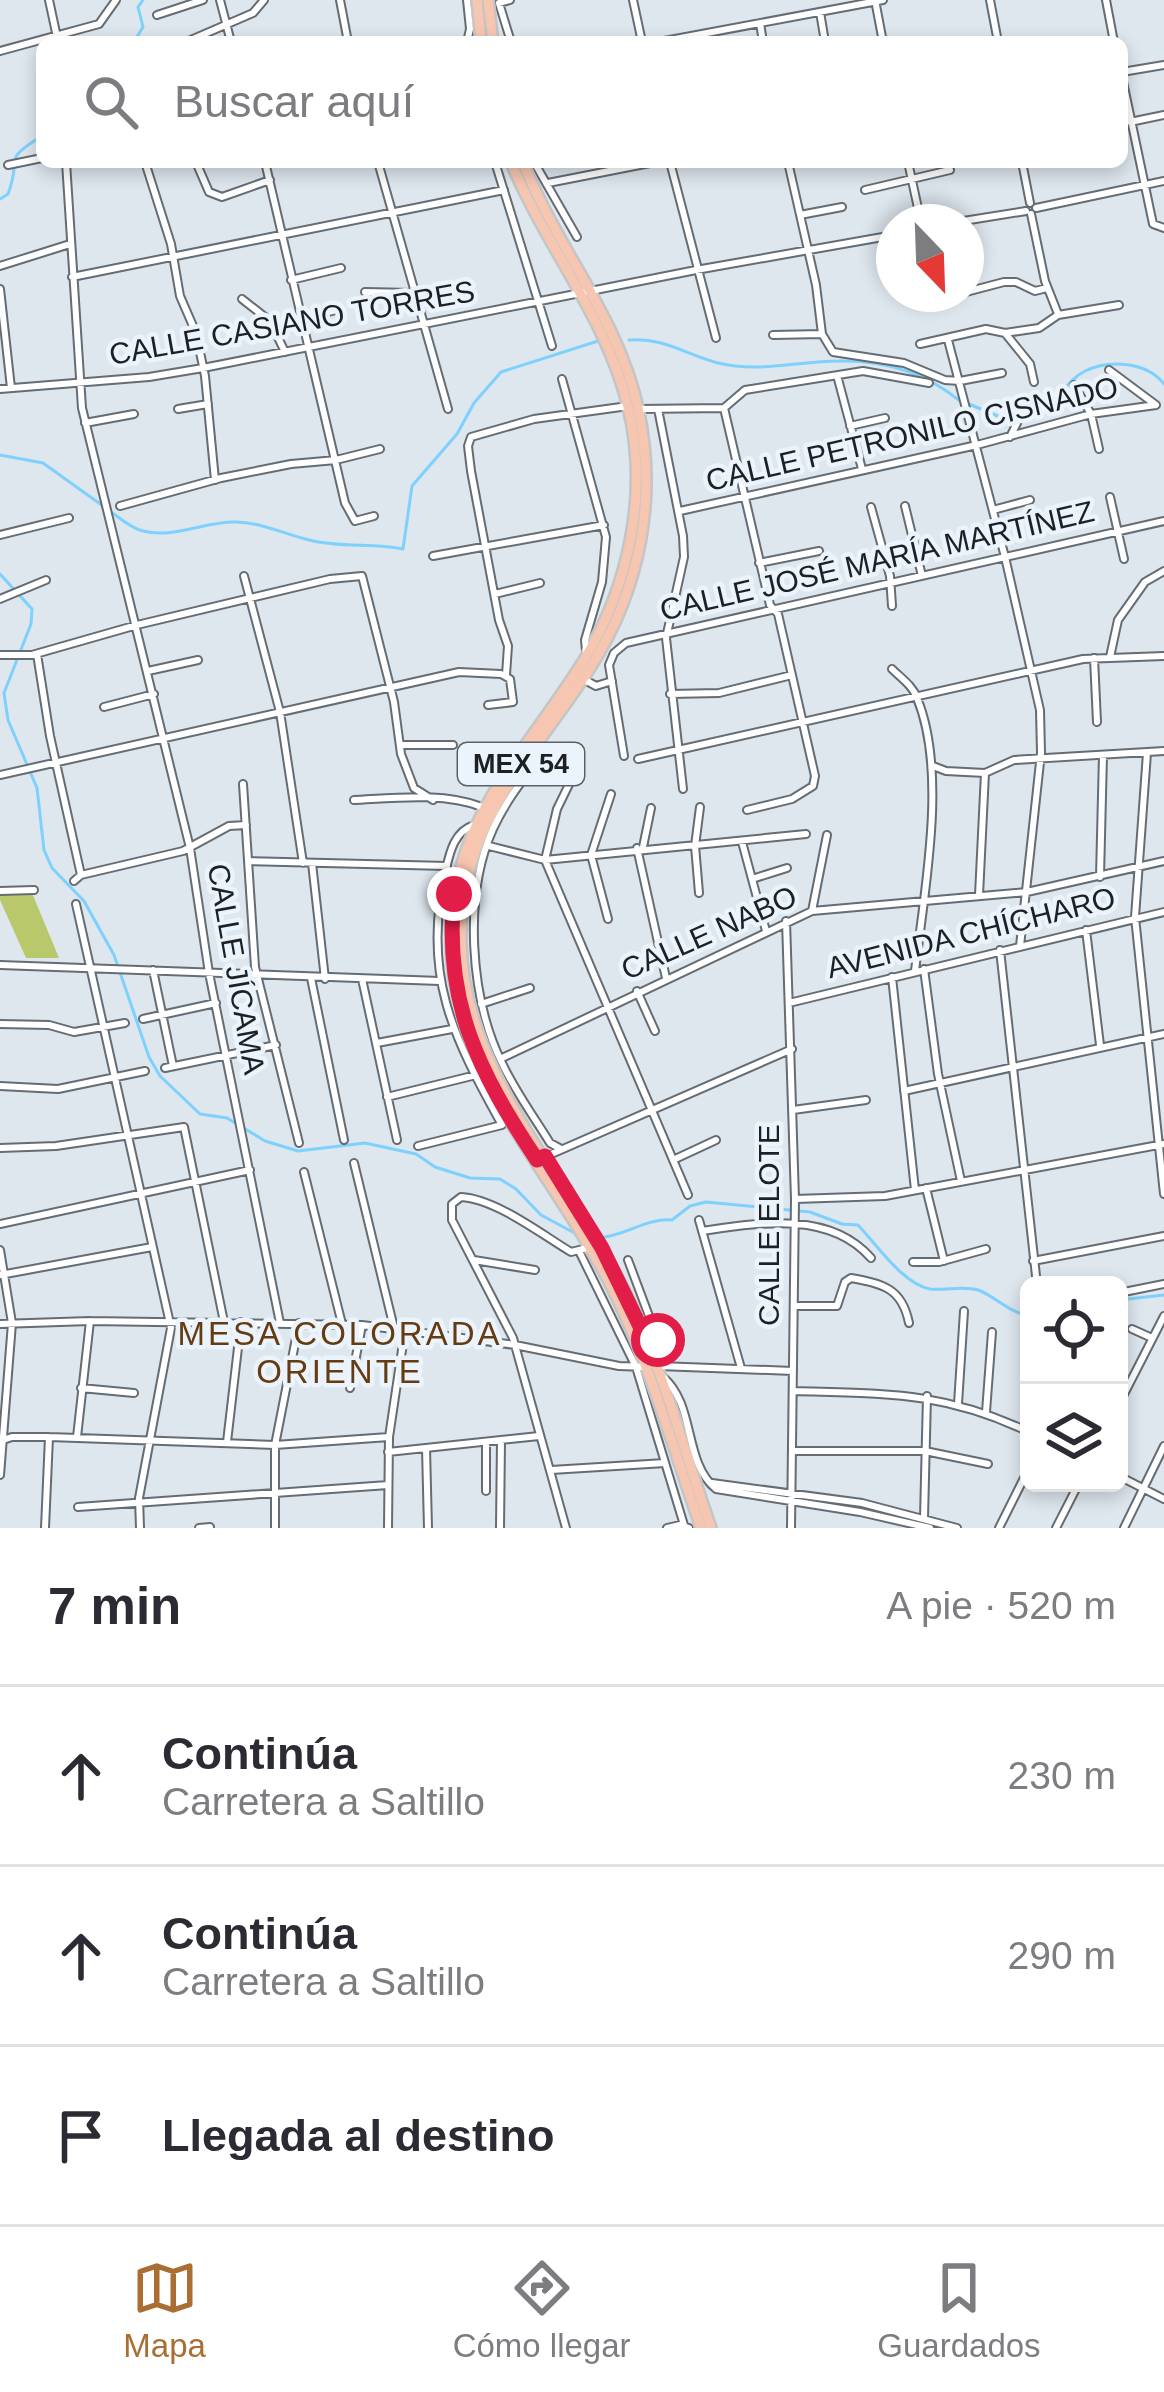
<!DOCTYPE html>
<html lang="es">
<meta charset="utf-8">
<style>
body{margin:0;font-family:Arial,sans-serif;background:#f2f2f3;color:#2b2b33}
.controls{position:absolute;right:36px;bottom:36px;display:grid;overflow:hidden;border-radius:18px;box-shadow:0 6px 18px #0003}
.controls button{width:108px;height:108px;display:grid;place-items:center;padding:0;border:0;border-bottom:3px solid #e1e1e2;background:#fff;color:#2b2b33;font:60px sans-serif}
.compass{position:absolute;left:876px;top:204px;width:108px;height:108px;border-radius:50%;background:#fff;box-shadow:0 6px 18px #0003;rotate:157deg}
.stop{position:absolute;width:36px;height:36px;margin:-27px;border:9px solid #e11d48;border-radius:50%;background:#fff}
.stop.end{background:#e11d48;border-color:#fff;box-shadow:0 3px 12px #0008}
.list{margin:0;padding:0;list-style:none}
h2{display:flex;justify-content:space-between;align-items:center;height:156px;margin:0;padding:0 48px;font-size:51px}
h2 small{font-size:39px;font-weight:400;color:#7c7c81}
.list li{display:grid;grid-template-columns:78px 1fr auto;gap:36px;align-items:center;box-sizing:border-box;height:180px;padding:0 48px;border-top:3px solid #e1e1e2}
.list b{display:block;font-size:45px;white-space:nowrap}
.list p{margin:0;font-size:39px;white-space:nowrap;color:#7c7c81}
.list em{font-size:39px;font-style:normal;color:#7c7c81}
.icon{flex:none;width:66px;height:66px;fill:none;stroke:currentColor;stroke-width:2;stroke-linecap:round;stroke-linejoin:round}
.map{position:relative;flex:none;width:1164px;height:1528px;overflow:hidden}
.search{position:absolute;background:#fff;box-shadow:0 6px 18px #0003;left:36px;right:36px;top:36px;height:132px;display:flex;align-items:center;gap:30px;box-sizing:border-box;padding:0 42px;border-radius:18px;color:#7c7c81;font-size:45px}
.sheet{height:696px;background:#fff}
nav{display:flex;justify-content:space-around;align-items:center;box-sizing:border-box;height:168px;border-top:3px solid #e1e1e2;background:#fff;font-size:33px;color:#7c7c81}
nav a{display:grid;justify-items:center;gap:6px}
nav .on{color:#ab6e32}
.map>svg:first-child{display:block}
.green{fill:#bac86c}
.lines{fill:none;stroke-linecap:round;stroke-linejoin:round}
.stream{stroke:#7ed1fd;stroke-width:3}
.minor-casing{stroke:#656c73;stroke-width:10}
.major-casing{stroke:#c4c5c6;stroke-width:14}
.minor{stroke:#fff;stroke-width:6}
.major{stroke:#f7c6b1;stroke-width:9}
.route{stroke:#e11d48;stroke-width:15}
.labels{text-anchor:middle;stroke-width:9;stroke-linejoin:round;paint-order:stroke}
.shield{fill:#ebf3fc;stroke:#5c6064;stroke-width:3}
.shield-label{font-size:27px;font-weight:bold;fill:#1e2123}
.street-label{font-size:30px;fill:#1e2123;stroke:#ebf3fc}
.neighbourhood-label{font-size:33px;letter-spacing:3px;fill:#653c11;stroke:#ebf3fc}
</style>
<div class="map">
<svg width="1164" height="1528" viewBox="0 0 1164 1528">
<rect width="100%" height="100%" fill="#dee6ee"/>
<path class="green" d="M32,893L59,958H26L0,900V894Z"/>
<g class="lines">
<path class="stream" d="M134,42L143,27L138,7L143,0
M0,199L8,194C23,155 0,162 42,136
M629,340C663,337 687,355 718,363C760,373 798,361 839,361C884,360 926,373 960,401
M969,404L1000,417H1013
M1026,416C1055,414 1061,383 1085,371C1110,359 1147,362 1164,384
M0,455L43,463L103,506
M111,512C120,518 132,529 143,531C175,539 205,521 236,522C264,523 284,534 309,540C341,548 372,543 403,549L412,486L457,434L474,403L501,372L598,341
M0,574L32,609L31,624L4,693L8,720L37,788L44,850L52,868L84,901L114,955L149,1057L160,1076L200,1114L227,1118L265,1141L298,1151L365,1143L416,1154L435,1167L470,1178L500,1179L516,1189L541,1215L582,1237
M597,1238C624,1237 645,1218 672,1220L690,1206L706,1202L810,1212L842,1224L858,1225C876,1244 903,1284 930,1289C946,1291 962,1285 978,1290C996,1297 1009,1312 1029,1316
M1119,1300L1164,1295"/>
<g class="minor-casing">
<path id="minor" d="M49,0L58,42
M220,0L231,42
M340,0L348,42
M510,0L499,3L511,42
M633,0L642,42
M875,0L883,42
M990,0L998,42
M1106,0L1114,42
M820,12L825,42
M157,15L203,0
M760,23L763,42
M186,42L253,13L264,0
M467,42L470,29L467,0
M659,42L883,0
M0,51L99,24L116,0
M1122,72L1164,65
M1122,77L1153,224L1164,228
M1130,122L1164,115
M66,162L82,408L190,848L209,973L280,1323
M145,162L171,244L180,296L196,333L205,376L215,480
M196,162L209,192L222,197L270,180
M265,162L345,503L355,521L374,516
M378,162L448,409
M495,162L552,346
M534,162L577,237
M670,162L716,338
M788,162L816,285L822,334
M908,162L921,222
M1022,162L1030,203
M8,165L42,158
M548,183L655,162
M865,190L950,170
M1036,208L1164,181
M1031,214L1045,281L1058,314
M800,215L842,207
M957,222L1026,211
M966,256H969
M0,266L70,244
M72,277L504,190
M291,280L341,268
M0,289L11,388
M365,292L412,293
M966,292L1004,282H1016L1035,291L1047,288
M937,294L946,297L958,294
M242,299L270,321L285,352
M301,319L336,310
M1005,333L1030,364L1034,382
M773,335L822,334L833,352L904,363L945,380L960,381L1002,373
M948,340L1005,557L1040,710L1041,753L1020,946
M920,344L986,329L1005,333L1039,328L1058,315L1119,305
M1109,370L1156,405
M562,379L606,537L602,582L585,640L586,651
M838,379L862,469
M1074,385L1091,414L1099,449
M0,389L149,377L203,368L696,270L894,235
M724,408L770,605L778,614L815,776L813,786L792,799L747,810
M178,409L208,404
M639,409L724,408L745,390L863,371L929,383
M658,409L683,536L684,557L666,638L683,789
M85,423L134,414
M850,426L885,418
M1010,437L1026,405
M1110,497L1124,559
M120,506L221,478L291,464L336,460L380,449
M905,506L922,576
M871,507L890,576L892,606
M993,510L1030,500
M680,511L977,445L1091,414L1156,405
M0,535L69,518
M433,556L604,525
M759,563L819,551
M244,576L280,712L303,863
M495,594L540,583
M0,599L46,580
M37,654L50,736L81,875
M0,655H32L137,625L330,579L362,576L394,702L401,754L414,788L433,800
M1110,657L1118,620L1145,582L1164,571
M1094,658L1097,722
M892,669C901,678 913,686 917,698C948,773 924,892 915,971
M148,671L198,660
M506,675L508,646L499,620L471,471L468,446L471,437L534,419L628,406
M583,679L596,686L612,681
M670,694L719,693L792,675
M104,707L154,694
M539,741L544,751C526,776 506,800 493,829C463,896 470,998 502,1063C515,1091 534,1117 550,1143L561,1149
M401,745H453
M1147,753L1135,917L1164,1194
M624,756L609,665L614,653L626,643L1164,521
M638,759L1083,659L1164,656
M580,762L557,809L545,860L688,1195
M933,766L946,771L985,773L1014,760L1164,751
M0,775L459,672L501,674L510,679L513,702L488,705
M243,784L255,967L299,1143
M354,800C394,798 444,792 482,807
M474,825C455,831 450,851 446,869C421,974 453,1037 502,1125
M742,842L766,931
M489,846L545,860L806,834
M643,847L651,808
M637,848L666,978
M248,861L447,866
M312,863L325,979
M1100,877L1103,755
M752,879L787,868
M74,881L81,875L183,851L229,826L246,825
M0,891L34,890
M699,893L695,846L700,807
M979,895L985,773
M76,904L171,1328L139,1498L140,1528
M812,911L827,835
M608,919L591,855L611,794
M786,921L795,1199L791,1528
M1086,930L1100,1045
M1000,950L1037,1285
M0,965L440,981
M924,969L938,1074L961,1181
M153,970L173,1066
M892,977L915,1190
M311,978L344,1140
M362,979L397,1140
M637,991L655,1031
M789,1003L1164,912
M481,1004L530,988
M143,1019L216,1003
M0,1024L49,1025L74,1032L125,1023
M377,1043L452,1029
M500,1059L812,911L1027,892L1164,861
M165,1068L276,1045
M0,1086L58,1089L145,1071
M904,1091L1164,1034
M387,1097L476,1075
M793,1110L866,1100
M418,1146L502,1125
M0,1148L56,1146L184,1127L224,1322
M540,1159L792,1049
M673,1160L716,1140
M354,1163L394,1328
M304,1172L342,1324
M926,1188L944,1261
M795,1199L885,1196L1164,1144
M699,1220L741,1368
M0,1224L250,1170
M702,1231C757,1223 829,1210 871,1258
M0,1250L12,1323L0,1475
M580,1253L636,1367L684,1525
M474,1260L535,1270
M628,1260L658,1340L651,1349
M1033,1261L1164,1236
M913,1262H939L986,1249
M0,1275L152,1247
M1119,1293L1164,1284
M794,1306H837L845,1282L851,1278C883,1284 902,1288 909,1323
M0,1324L90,1321L362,1325L515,1345L619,1366L646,1367
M1132,1329L1152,1338
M1029,1358L1025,1368L1029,1373
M659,1366L793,1371
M663,1377C696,1405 683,1462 716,1489L860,1512L930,1528
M81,1388L134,1393
M350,1388L362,1325
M794,1391C887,1394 942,1391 1029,1432
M958,1404L964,1311
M1119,1404L1164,1316
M986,1412L992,1332
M77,1437L90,1321
M0,1441L12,1437H49L275,1445L389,1437
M227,1442L241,1322
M426,1448L428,1528
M792,1451H925L988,1464
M388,1452L539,1436
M551,1470L665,1463
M1119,1476L1164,1499
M712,1483L862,1503L957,1528
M486,1491V1442
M78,1507L388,1485
M924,1518L927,1396
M45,1528L49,1437
M199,1528L210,1527
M275,1528V1445L299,1323
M388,1528L389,1437L405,1330
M500,1528L501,1441
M566,1528L513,1338L452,1220V1204L461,1197C496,1199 541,1234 571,1252L591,1247
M667,1528L680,1525L689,1528
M999,1528L1029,1468
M1056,1528L1079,1483
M1124,1528L1164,1446"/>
</g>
<g class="major-casing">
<path id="major" d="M477,0L481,42
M488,0L493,42
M511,162C545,246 607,318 628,407C649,492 629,586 584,660C524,757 451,817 451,941C452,1073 552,1170 609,1282C649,1360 672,1445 701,1528
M523,162C556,247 618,317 638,408C658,498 640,590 590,668C531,761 459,821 461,941C463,1077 571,1181 628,1298C664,1372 684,1451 711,1528"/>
</g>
<use href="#minor" class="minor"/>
<use href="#major" class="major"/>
</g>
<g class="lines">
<path class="route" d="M454,894C443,1002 479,1073 537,1160L545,1156L602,1248L651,1349L658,1340"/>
</g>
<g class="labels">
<rect class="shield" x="458" y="743" width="126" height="42" rx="9"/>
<g class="shield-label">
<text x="521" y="773">MEX 54</text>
</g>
<g class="street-label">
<text transform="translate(292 323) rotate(-10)" y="10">CALLE CASIANO TORRES</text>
<text transform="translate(912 434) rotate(-13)" y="10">CALLE PETRONILO CISNADO</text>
<text transform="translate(877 561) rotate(-13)" y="10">CALLE JOSÉ MARÍA MARTÍNEZ</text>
<text transform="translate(709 933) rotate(-24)" y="10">CALLE NABO</text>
<text transform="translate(971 933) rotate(-14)" y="10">AVENIDA CHÍCHARO</text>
<text transform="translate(236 969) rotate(80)" y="10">CALLE JÍCAMA</text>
<text transform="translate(769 1225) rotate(-90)" y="10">CALLE ELOTE</text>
</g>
<g class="neighbourhood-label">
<text x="340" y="1345">MESA COLORADA<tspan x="340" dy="38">ORIENTE</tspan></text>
</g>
</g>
</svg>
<div class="controls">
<button><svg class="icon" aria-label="locate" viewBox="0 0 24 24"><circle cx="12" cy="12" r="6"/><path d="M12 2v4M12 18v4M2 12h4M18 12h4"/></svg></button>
<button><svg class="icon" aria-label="layers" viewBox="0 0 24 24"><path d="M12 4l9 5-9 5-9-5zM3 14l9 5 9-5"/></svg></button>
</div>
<svg class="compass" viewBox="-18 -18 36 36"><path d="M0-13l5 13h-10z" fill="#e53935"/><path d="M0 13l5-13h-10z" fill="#7c7c81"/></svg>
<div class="stop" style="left:658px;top:1340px"></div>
<div class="stop end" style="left:454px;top:894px"></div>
<div class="search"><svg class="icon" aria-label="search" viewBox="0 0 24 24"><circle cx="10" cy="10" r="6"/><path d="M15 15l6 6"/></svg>Buscar aquí</div>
</div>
<section class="sheet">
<h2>7 min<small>A pie · 520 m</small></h2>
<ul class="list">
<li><svg class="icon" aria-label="ahead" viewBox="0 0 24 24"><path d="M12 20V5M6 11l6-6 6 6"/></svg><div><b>Continúa</b><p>Carretera a Saltillo</p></div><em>230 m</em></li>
<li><svg class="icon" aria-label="ahead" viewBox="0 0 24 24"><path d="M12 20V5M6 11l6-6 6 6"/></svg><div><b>Continúa</b><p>Carretera a Saltillo</p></div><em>290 m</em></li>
<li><svg class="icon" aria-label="arrive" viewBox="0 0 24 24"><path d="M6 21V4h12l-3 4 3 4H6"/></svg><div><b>Llegada al destino</b></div></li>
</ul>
</section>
<nav>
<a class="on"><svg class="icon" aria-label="map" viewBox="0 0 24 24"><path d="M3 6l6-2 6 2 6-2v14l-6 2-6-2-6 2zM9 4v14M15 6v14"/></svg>Mapa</a>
<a><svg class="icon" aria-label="directions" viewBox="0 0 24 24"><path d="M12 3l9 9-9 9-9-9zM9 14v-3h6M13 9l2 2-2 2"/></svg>Cómo llegar</a>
<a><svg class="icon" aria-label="saved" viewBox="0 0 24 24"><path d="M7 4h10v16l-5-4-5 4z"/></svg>Guardados</a>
</nav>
